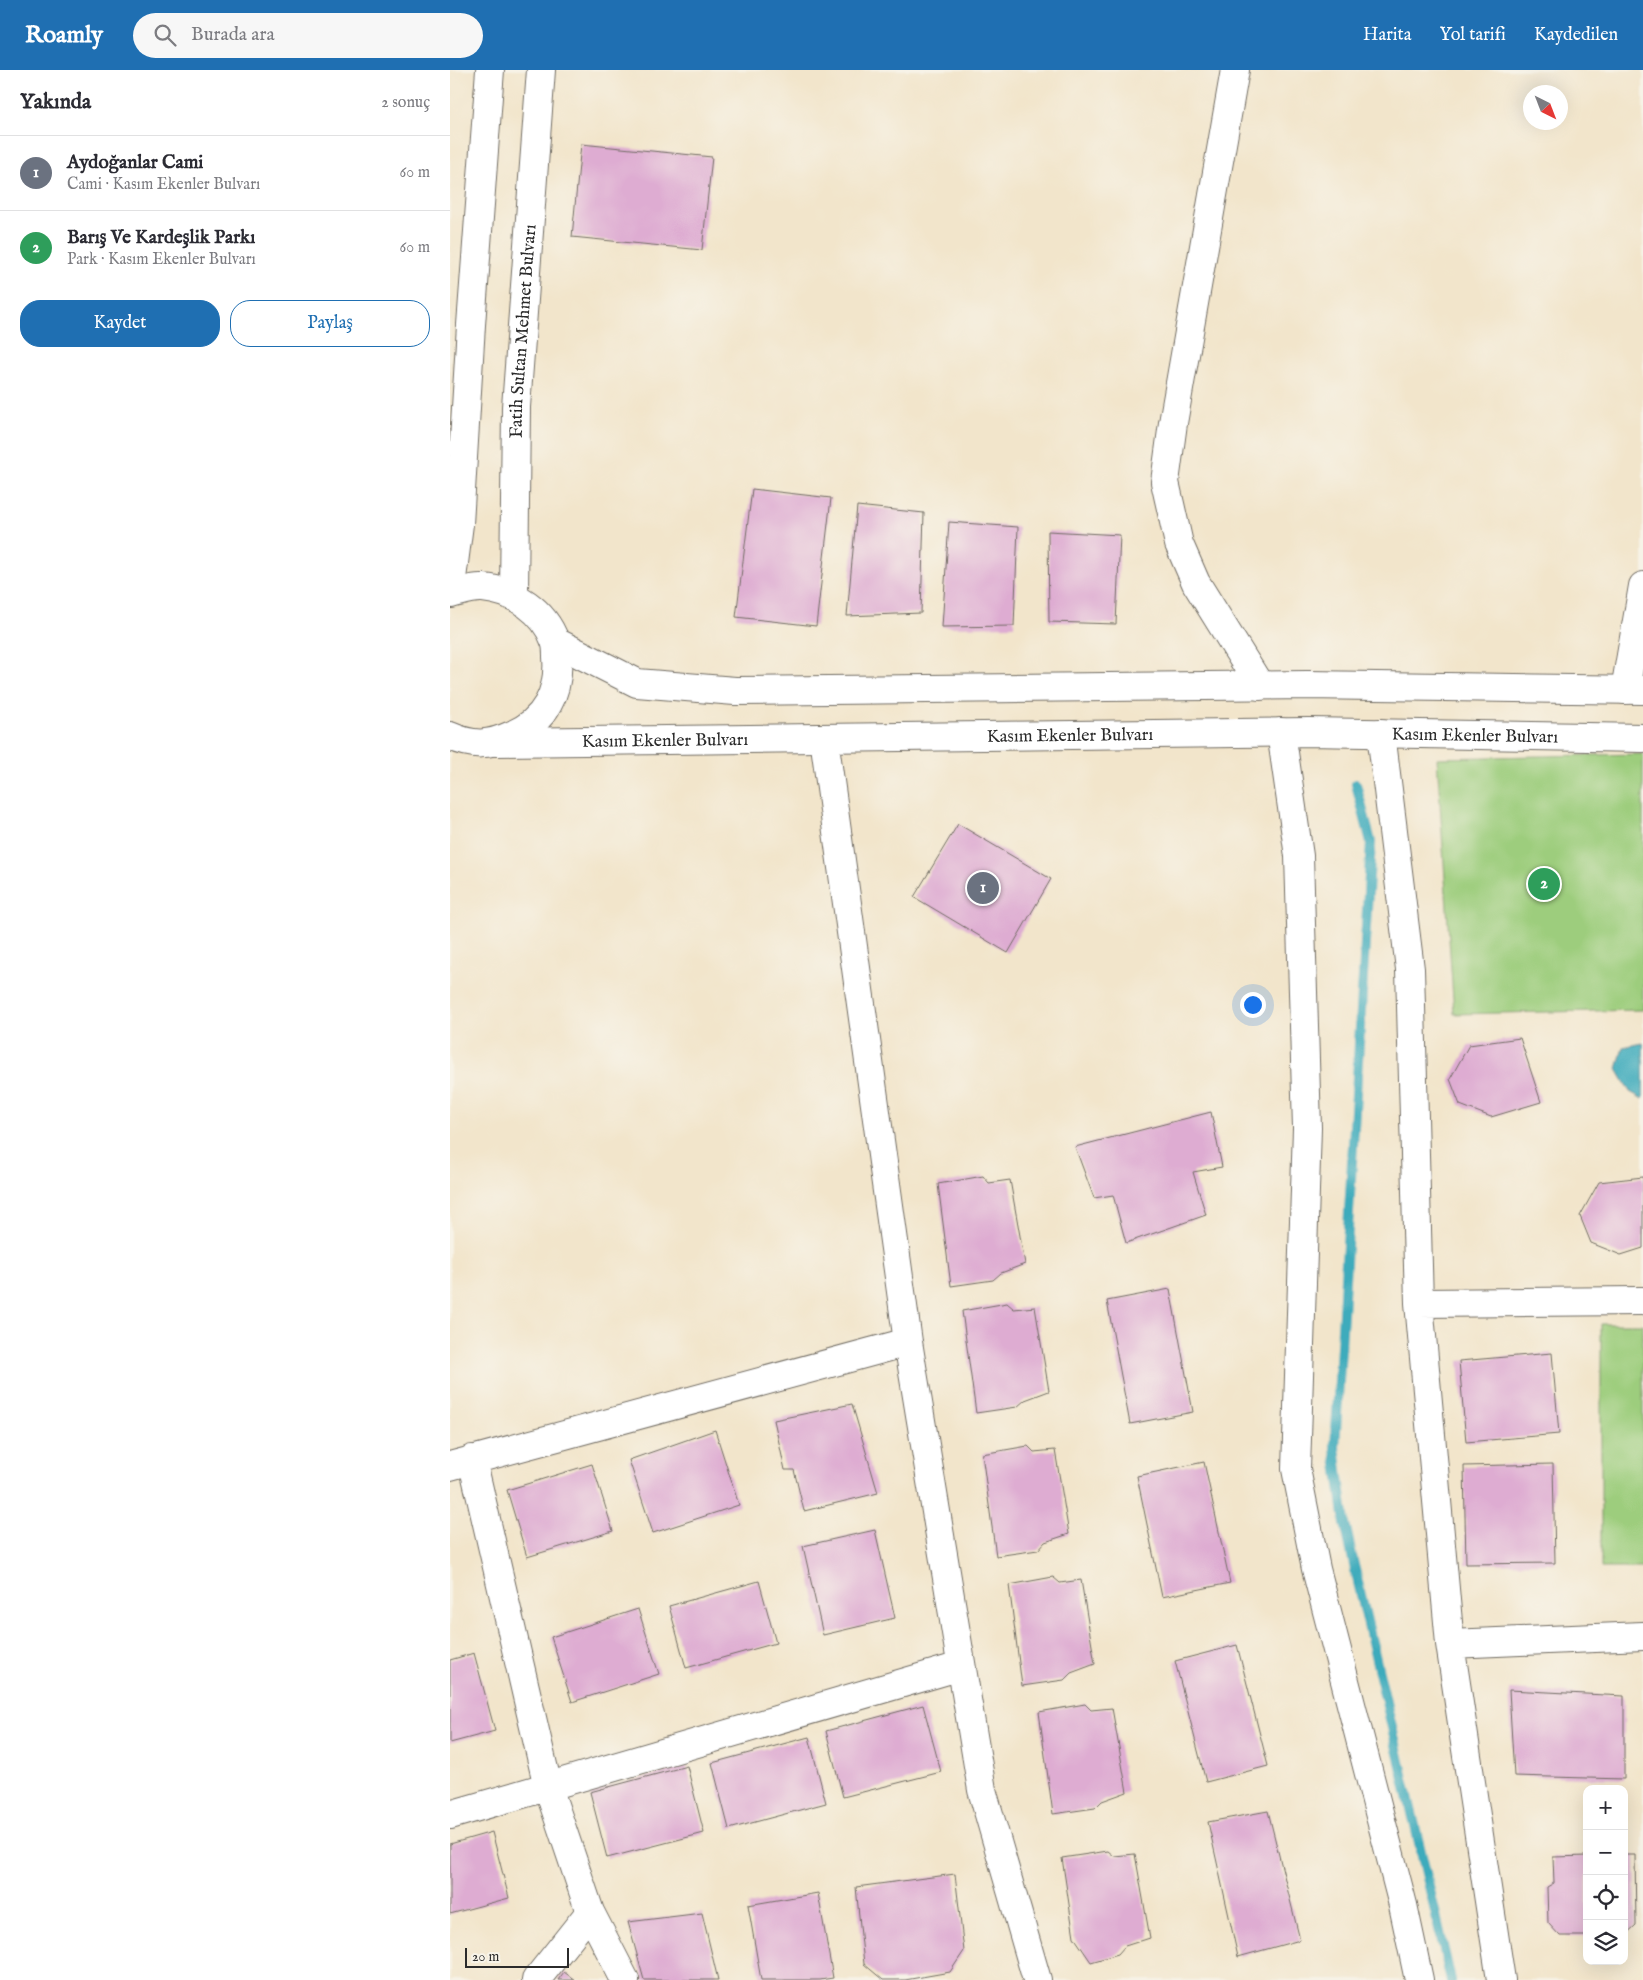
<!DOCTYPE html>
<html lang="tr">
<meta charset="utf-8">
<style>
body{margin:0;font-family:"IM FELL English",serif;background:#f7f7f7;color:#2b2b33}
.controls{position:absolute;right:15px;bottom:15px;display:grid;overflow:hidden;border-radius:10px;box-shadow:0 5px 20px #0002}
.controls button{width:45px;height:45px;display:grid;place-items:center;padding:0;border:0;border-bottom:1px solid #e1e1e2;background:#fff;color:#2b2b33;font:25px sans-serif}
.compass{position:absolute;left:1073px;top:15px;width:45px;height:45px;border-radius:50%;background:#fff;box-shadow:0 5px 20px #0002;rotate:138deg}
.scale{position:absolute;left:15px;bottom:12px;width:104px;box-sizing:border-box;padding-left:5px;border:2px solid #2b2b2b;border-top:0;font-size:14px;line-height:18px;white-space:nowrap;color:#2b2b2b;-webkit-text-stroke:4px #f7f3e8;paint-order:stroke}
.you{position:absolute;left:802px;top:934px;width:18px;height:18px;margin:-12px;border:4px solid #fff;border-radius:50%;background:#1a73e8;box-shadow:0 0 0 8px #1a73e833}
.badge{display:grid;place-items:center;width:32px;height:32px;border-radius:50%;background:#1f6fb2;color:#fff;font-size:16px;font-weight:700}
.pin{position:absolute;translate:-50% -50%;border:2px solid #fff;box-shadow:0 1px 5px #0006}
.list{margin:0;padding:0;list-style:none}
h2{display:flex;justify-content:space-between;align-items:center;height:65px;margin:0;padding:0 20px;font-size:21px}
h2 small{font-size:16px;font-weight:400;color:#7c7c81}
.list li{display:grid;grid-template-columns:32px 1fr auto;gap:15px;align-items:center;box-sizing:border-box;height:75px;padding:0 20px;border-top:1px solid #e1e1e2}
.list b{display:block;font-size:19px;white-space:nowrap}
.list p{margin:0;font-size:16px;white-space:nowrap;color:#7c7c81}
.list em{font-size:16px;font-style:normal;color:#7c7c81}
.actions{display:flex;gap:10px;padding:15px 20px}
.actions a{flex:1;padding:11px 0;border:1px solid #1f6fb2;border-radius:20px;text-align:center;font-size:18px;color:#1f6fb2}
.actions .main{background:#1f6fb2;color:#fff}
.icon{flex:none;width:28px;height:28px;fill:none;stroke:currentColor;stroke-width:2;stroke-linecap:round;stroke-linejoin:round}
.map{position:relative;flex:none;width:1193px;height:1910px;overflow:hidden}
header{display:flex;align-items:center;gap:30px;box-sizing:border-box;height:70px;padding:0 25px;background:#1f6fb2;color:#fff}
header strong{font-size:24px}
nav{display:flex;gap:28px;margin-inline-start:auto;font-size:18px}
.search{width:350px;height:45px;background:#f7f7f7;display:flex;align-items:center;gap:12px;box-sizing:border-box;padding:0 18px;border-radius:28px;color:#7c7c81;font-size:19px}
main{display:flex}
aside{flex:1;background:#fff}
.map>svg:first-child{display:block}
.green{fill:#9dcd7d;stroke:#647c54}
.water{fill:#3eabbc;stroke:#346b74}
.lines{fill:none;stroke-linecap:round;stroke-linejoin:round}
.stream{stroke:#3eabbc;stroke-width:10}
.building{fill:#deacd2}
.street-casing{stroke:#716c63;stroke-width:30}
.secondary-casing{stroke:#716c63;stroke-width:30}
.street{stroke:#fff;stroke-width:28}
.secondary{stroke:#fff;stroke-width:28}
.labels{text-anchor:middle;stroke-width:4.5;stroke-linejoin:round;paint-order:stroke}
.street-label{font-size:18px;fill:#2b2b2b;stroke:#f7f3e8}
</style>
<header>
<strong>Roamly</strong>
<div class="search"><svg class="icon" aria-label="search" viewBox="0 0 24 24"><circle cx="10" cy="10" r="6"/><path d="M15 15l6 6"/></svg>Burada ara</div>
<nav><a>Harita</a><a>Yol tarifi</a><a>Kaydedilen</a></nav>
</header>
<main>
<aside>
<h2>Yakında<small>2 sonuç</small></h2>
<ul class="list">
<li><span class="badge" style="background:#6b7280">1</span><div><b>Aydoğanlar Cami</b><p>Cami · Kasım Ekenler Bulvarı</p></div><em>60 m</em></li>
<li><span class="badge" style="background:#2e9e5b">2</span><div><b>Barış Ve Kardeşlik Parkı</b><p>Park · Kasım Ekenler Bulvarı</p></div><em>60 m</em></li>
</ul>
<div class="actions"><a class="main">Kaydet</a><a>Paylaş</a></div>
</aside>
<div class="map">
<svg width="1193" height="1910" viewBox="0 0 1193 1910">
<rect width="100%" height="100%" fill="#f7f3e8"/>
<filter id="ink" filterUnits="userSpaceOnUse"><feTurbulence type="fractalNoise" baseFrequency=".02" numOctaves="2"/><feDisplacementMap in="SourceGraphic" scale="10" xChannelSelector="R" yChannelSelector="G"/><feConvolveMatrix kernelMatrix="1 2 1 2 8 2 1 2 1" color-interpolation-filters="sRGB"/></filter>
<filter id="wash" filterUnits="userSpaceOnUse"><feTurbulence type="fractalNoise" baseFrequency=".0096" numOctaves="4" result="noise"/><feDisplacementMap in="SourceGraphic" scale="20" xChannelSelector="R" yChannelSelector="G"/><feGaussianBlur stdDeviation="1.12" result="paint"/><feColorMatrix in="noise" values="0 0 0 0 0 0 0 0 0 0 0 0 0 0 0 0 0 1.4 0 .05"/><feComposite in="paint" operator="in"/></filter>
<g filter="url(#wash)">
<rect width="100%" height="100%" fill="#f2e5cb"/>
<path class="green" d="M1193,684V940L1004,944L987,688Z
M1151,1254H1193V1498H1151Z"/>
<path class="water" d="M1193,973V1029L1180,1022L1167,999L1173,977Z"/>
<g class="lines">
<path class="stream" d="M906,714L921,772L885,1378L895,1453L904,1495L1001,1910"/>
</g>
<g id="blocks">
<path class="building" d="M131,74L262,87L252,180L122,167Z
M302,419L381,428L366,556L286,547Z
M407,436L474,443L471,543L397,546Z
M499,452L568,457L564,556L492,557Z
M598,461L670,465L666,554L599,552Z
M508,754L601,809L558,883L464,827Z
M1070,968L1091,1032L1041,1047L1010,1035L1000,1009L1019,975Z
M761,1042L772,1097L743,1102L756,1145L676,1173L663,1125L644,1128L625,1077Z
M533,1106L539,1113L560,1110L575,1194L551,1203L543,1210L501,1216L488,1114Z
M1193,1107V1178L1171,1185L1141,1173L1130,1146L1149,1112Z
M720,1219L743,1342L680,1354L657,1231Z
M557,1233L564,1239L585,1237L599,1321L575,1330L567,1337L526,1343L512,1241Z
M1102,1283L1109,1364L1016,1372L1009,1291Z
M402,1334L428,1423L354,1441L344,1400H335L324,1350Z
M265,1360L289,1435L203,1463L179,1390Z
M578,1376L584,1382L605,1380L619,1464L595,1472L588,1480L546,1486L532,1384Z
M754,1392L780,1513L712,1527L687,1406Z
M142,1394L163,1461L77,1487L57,1420Z
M1103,1394L1105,1493L1016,1494L1014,1396Z
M425,1460L445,1548L373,1565L353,1476Z
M603,1507L610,1513L631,1510L645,1594L621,1603L614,1610L572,1616L559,1515Z
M309,1511L326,1573L236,1598L219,1536Z
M188,1539L209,1604L122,1632L101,1567Z
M787,1575L818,1696L756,1712L725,1591Z
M24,1583L45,1661L0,1673V1590Z
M1059,1620L1174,1626V1709L1064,1706Z
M635,1634L641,1640L662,1638L677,1722L652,1731L645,1738L603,1744L589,1642Z
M473,1635L491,1702L393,1727L376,1661Z
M359,1667L376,1733L279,1759L262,1693Z
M237,1696L254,1763L157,1788L140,1722Z
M818,1741L850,1870L788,1887L758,1752Z
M42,1762L59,1828L0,1844V1774Z
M658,1781L664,1786L685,1784L700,1868L675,1876L668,1884L641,1892L624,1867L612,1788Z
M1174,1785H1185L1186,1855L1174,1866Z
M1137,1786V1866H1110L1098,1853L1097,1817L1104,1813L1103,1787Z
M505,1804L514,1881L500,1902L455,1910H433L414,1894L406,1817Z
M368,1823L383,1908L370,1910H311L298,1835Z
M252,1843L268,1910H194L178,1852Z
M114,1902L125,1910H108Z"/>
</g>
</g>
<g filter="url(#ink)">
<use href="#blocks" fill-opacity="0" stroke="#716c63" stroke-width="1"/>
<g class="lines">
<g class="street-casing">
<path id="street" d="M785,0L723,353L715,412L729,474L746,513L810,616
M1175,620L1193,516
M931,663L960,899L969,1233L1000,1574L1051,1910
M374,668L458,1272L532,1720L587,1910
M969,1233L1193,1231
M22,1389L98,1717L140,1842L175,1910
M0,1396L458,1272
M1000,1574L1193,1566
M0,1745L511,1596
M86,1910L140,1842"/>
</g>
<g class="secondary-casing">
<g id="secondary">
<path d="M0,524L9,454L21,255L40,0"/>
<path d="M0,524C10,522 23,517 33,518C65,521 94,541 105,571C107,576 107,582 107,587C110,622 95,651 62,665C38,676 23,676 0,666"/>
<path id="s1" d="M64,525L66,337L91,0"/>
<path d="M106,572L187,613L285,621L857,615L1193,620"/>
<path d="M831,662L849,786L857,1058L846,1399L866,1499L953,1835L969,1910"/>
<path id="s2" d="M46,672L859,662L1193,668"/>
</g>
</g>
<use href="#street" class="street"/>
<use href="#secondary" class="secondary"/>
</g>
</g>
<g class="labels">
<g class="street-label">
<text dy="6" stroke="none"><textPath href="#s1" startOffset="264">Fatih Sultan Mehmet Bulvarı</textPath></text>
<text dy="6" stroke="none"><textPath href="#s2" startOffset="574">Kasım Ekenler Bulvarı</textPath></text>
<text dy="6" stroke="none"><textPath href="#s2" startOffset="979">Kasım Ekenler Bulvarı</textPath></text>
<text dy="6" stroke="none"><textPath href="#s2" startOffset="169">Kasım Ekenler Bulvarı</textPath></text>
</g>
</g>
</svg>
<div class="controls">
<button>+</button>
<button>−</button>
<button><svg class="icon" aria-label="locate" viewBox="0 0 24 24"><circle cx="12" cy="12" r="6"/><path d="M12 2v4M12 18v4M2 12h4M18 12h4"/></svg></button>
<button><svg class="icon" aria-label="layers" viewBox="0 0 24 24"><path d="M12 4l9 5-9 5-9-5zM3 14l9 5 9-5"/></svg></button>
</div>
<svg class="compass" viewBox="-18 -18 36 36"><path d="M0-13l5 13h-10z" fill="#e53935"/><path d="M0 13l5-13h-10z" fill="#7c7c81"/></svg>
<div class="scale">20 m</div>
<div class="you"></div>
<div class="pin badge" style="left:533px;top:818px;background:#6b7280">1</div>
<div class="pin badge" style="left:1094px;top:814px;background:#2e9e5b">2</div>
</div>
</main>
